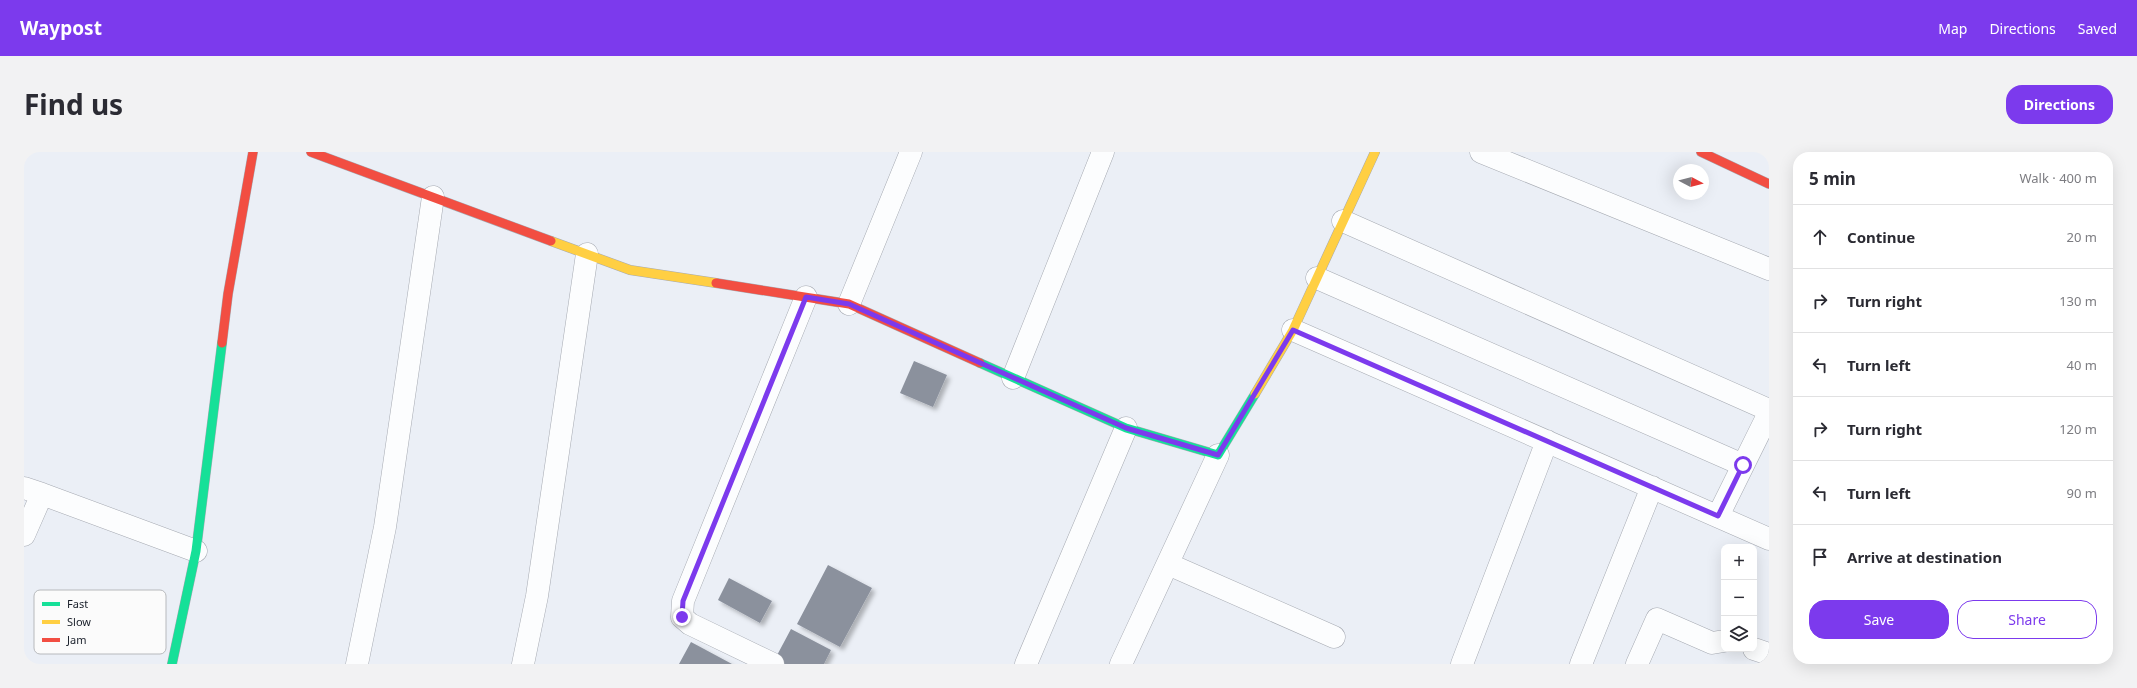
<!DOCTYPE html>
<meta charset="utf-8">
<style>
body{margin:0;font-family:"Noto Sans",sans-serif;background:#f2f2f3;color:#2b2b33}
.controls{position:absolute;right:12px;bottom:12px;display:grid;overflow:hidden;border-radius:8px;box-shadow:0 4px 16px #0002}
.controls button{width:36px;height:36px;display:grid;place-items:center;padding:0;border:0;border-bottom:1px solid #e1e1e2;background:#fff;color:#2b2b33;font:20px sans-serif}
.compass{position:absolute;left:1649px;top:12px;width:36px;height:36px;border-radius:50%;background:#fff;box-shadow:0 4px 16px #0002;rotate:97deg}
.stop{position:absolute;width:12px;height:12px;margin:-9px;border:3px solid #7c3aed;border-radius:50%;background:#fff}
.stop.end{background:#7c3aed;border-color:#fff;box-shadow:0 1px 4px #0008}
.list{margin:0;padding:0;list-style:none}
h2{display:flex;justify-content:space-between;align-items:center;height:52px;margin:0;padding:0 16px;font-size:17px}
h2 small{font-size:13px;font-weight:400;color:#7c7c81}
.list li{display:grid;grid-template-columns:26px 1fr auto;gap:12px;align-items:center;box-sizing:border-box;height:64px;padding:0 16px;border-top:1px solid #e1e1e2}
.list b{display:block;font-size:15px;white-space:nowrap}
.list em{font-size:13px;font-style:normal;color:#7c7c81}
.actions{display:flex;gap:8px;padding:12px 16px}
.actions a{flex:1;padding:9px 0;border:1px solid #7c3aed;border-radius:16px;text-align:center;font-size:14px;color:#7c3aed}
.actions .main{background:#7c3aed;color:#fff}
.icon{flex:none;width:22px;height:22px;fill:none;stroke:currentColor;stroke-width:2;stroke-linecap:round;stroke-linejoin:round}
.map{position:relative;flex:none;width:1745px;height:512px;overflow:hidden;border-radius:16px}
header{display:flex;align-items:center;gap:24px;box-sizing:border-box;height:56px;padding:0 20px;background:#7c3aed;color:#fff}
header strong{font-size:19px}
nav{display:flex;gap:22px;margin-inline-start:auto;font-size:14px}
.intro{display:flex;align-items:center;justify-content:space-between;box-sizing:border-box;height:96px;padding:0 24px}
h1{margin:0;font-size:28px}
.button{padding:10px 18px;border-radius:16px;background:#7c3aed;color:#fff;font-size:14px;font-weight:700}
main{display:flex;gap:24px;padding:0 24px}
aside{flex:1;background:#fff;border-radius:16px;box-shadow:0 4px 16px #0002}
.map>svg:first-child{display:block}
.building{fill:#8b919d;filter:url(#shadow)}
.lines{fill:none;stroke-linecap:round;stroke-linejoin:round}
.street-casing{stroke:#a6aab2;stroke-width:23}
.fast-casing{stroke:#a6aab2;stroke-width:10}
.slow-casing{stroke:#a6aab2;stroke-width:10}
.jam-casing{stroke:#a6aab2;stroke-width:10}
.street{stroke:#fcfdfe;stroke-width:22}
.fast{stroke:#16e098;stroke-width:9}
.slow{stroke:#ffcf43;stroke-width:9}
.jam{stroke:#f24e42;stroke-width:9}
.route{stroke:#7c3aed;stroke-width:5}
.key{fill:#fbfbfb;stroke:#b7b9bc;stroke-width:1}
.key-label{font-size:11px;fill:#191f2a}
</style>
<header>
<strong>Waypost</strong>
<nav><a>Map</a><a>Directions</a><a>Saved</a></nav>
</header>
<div class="intro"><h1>Find us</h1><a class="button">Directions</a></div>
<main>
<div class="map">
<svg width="1745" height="512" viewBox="0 0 1745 512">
<defs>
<filter id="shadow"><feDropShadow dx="3.5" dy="3.5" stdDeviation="2" flood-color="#0004"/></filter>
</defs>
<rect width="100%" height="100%" fill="#ebeff6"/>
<path class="building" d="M890,209L923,223L909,255L876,241Z
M804,413L848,436L816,495L773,472Z
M705,426L748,449L736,471L694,448Z
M767,477L807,498L800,512H761L751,507Z
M667,490L708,512H655Z"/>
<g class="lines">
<g class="street-casing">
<path id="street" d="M1457,0L1745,117
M1319,69L1745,258
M1293,126L1719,313
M825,152L887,0
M1269,178L1745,387
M989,226L1079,0
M0,336L18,342
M1694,364L1745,261
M0,383L18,342L172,399
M1144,412L1310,485
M1730,497L1745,502
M333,512L361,375L409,45
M499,512L513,444L563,102
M749,512L666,472L658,465L659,449L782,145
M1002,512L1102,276
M1097,512L1194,303
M1438,512L1523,289
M1557,512L1628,335
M1613,512L1633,467L1688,491L1700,489"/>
</g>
<g class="fast-casing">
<path id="fast" d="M956,211L1102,276L1194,303L1231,242
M148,512L172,399L198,191"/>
</g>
<g class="slow-casing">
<path id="slow" d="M527,89L606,118L692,131
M1231,242L1269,178L1351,0"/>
</g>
<g class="jam-casing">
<path id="jam" d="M287,0L527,89
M1677,0L1745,32
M692,131L825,152L956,211
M198,191L204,142L229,0"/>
</g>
<use href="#street" class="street"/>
<use href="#fast" class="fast"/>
<use href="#slow" class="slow"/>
<use href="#jam" class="jam"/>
</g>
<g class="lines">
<path class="route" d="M658,465L659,449L782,145L825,152L1102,276L1194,303L1269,178L1694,364L1719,313"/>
</g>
<rect x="10" y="438" width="132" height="64" rx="6" class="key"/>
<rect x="18" y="450" width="18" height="4" fill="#16e098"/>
<rect x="18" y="468" width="18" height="4" fill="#ffcf43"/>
<rect x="18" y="486" width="18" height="4" fill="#f24e42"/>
<g class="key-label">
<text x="43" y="456">Fast</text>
<text x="43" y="474">Slow</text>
<text x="43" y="492">Jam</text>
</g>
</svg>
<div class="controls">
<button>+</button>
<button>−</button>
<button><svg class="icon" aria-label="layers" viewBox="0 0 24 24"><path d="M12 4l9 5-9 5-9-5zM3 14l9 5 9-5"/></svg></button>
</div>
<svg class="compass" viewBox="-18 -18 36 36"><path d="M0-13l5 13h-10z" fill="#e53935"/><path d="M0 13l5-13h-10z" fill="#7c7c81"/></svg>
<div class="stop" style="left:1719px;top:313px"></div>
<div class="stop end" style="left:658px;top:465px"></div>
</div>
<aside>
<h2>5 min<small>Walk · 400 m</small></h2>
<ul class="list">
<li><svg class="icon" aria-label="ahead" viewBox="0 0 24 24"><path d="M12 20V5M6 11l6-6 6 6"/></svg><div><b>Continue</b></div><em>20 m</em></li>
<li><svg class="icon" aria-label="right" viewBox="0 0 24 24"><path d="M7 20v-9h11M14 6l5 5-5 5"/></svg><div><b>Turn right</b></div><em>130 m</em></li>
<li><svg class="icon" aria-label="left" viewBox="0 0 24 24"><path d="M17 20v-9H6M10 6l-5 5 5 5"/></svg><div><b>Turn left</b></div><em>40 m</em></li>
<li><svg class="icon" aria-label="right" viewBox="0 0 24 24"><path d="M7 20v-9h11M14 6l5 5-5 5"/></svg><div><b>Turn right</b></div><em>120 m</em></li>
<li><svg class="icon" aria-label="left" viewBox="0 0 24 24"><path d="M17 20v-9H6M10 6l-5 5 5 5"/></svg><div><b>Turn left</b></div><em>90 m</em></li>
<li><svg class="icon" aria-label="arrive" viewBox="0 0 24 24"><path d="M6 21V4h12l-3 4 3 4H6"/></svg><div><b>Arrive at destination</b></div></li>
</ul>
<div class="actions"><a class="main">Save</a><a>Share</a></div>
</aside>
</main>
